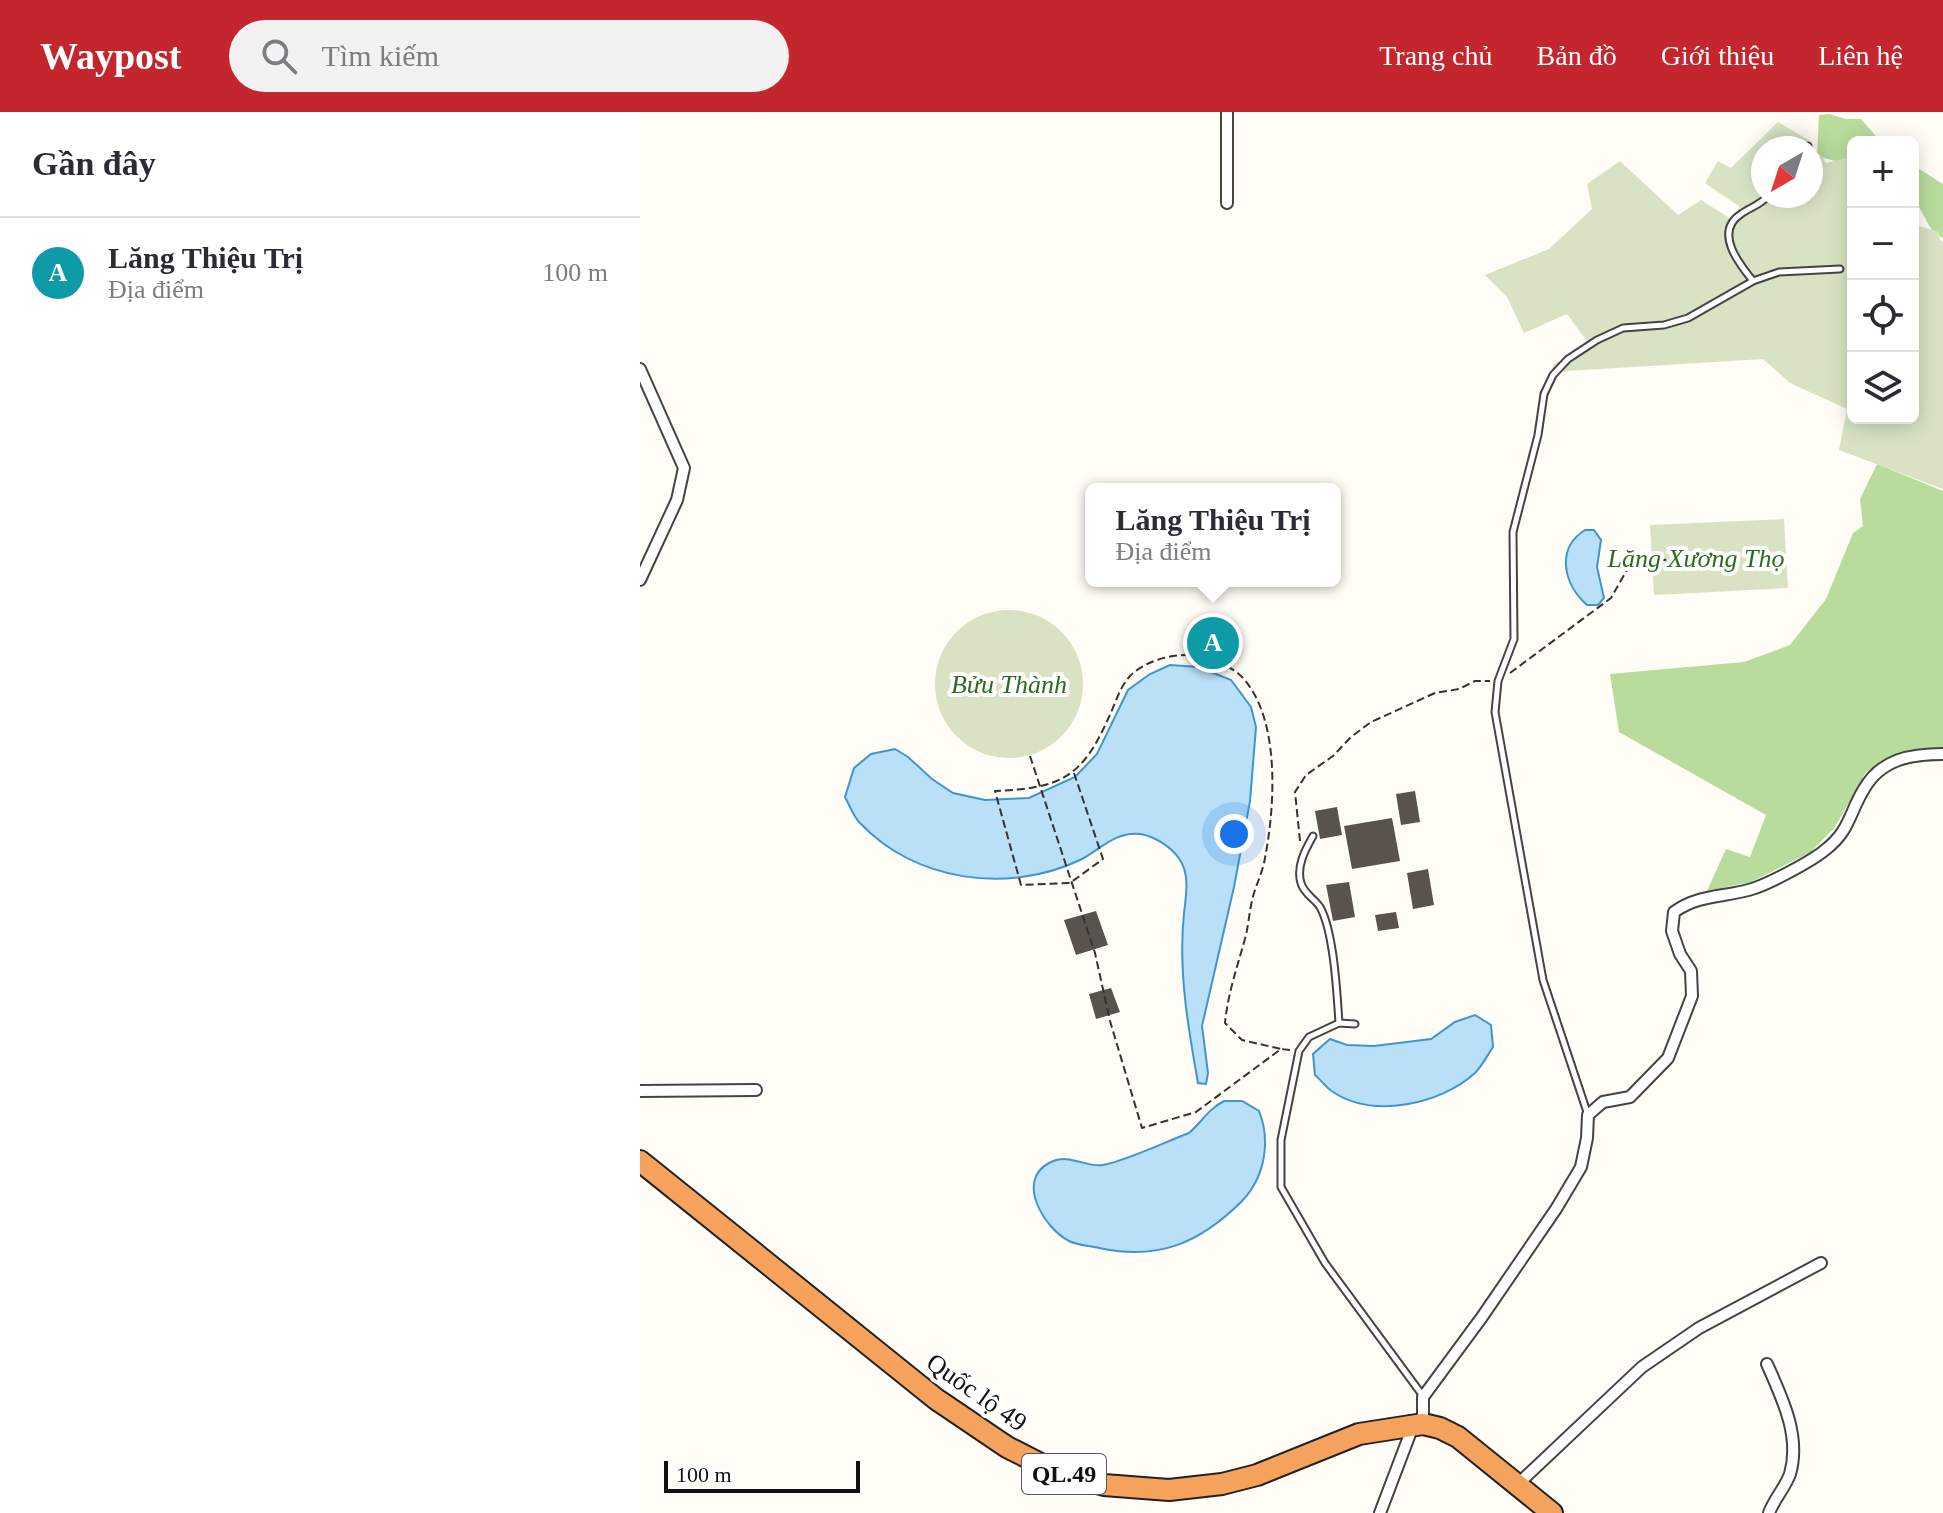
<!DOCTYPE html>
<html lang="vi">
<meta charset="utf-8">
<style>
body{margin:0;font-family:"Times New Roman",serif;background:#f2f2f3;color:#2b2b33}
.controls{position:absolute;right:24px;top:24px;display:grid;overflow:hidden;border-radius:12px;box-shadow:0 4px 20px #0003}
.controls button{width:72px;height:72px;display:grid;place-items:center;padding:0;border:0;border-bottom:2px solid #e1e1e2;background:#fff;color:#2b2b33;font:40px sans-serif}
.compass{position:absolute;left:1111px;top:24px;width:72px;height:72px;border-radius:50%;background:#fff;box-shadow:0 4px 20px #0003;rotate:219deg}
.scale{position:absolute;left:24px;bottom:20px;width:196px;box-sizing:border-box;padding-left:8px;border:4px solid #111;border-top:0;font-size:22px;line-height:28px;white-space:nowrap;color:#111;-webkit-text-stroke:6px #fff;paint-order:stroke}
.you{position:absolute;left:594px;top:722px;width:28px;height:28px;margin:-20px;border:6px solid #fff;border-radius:50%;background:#1a73e8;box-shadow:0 0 0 12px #1a73e833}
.badge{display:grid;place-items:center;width:52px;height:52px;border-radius:50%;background:#c4262e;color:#fff;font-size:26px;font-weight:700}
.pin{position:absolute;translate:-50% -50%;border:4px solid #fff;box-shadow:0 2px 8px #0006}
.popup{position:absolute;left:445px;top:371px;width:256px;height:104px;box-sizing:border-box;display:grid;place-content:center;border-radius:12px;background:#fff;filter:drop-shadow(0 2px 6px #0005);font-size:26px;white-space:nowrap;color:#7c7c81}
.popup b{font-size:30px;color:#2b2b33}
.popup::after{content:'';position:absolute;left:50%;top:100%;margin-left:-16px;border:16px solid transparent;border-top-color:#fff}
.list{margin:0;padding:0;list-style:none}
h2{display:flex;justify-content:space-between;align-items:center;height:104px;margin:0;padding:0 32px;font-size:34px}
h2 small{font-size:26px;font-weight:400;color:#7c7c81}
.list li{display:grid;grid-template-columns:52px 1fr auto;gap:24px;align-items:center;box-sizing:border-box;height:112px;padding:0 32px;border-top:2px solid #e1e1e2}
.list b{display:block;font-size:30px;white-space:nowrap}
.list p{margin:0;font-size:26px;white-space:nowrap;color:#7c7c81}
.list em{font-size:26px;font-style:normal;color:#7c7c81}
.icon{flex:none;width:44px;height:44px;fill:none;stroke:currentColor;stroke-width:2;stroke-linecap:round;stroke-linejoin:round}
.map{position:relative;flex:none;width:1303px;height:1401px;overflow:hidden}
header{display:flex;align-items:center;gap:48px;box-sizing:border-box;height:112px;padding:0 40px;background:#c4262e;color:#fff}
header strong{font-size:38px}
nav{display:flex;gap:44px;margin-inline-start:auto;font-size:28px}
.search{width:560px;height:72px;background:#f2f2f3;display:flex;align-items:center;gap:20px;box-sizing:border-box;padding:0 28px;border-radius:44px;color:#7c7c81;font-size:30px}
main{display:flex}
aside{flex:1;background:#fff}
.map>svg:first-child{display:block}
.forest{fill:#b9dc9c}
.cemetery{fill:#d9e3c4}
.water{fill:#b9e0f7;stroke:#3f96cf;stroke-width:2}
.building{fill:#5a524d}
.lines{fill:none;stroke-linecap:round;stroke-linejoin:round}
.lane-casing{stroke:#444;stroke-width:9}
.street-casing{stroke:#444;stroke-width:14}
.highway-casing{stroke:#222;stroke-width:24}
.path{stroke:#333;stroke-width:2;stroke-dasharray:8 4;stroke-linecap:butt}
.lane{stroke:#fff;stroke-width:5}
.street{stroke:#fff;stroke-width:10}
.highway{stroke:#f5a25d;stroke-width:20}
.labels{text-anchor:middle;stroke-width:8;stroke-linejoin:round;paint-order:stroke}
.shield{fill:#fff;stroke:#585858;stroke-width:2}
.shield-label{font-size:24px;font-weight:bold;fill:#111}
.park-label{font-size:26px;font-style:italic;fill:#2f6b1f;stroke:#fff}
.street-label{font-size:26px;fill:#111;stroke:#fff}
</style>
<header>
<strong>Waypost</strong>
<div class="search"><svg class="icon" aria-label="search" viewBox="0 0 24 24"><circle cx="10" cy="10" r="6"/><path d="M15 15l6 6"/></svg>Tìm kiếm</div>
<nav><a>Trang chủ</a><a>Bản đồ</a><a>Giới thiệu</a><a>Liên hệ</a></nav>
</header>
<main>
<aside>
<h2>Gần đây<small></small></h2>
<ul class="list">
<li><span class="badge" style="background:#0f9aa8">A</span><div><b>Lăng Thiệu Trị</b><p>Địa điểm</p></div><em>100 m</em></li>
</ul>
</aside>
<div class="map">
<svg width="1303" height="1401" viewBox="0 0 1303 1401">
<rect width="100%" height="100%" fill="#fffdf5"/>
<path class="forest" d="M1189,2L1206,7H1221L1241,30H1213V54L1177,44L1179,3Z
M1273,53L1303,72V126C1285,117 1287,102 1273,88Z
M1237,352L1303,379V636L1253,644L1226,660L1195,715L1171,740L1111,770L1067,779L1086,737L1110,745L1126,703L979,620L970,562L1104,550L1150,533L1186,487L1213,421L1223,414L1220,387Z"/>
<path class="cemetery" d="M1138,10L1170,29L1164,36H1123V84H1171V41L1180,42L1186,51L1206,46L1213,48V306H1273V120L1279,114L1299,120L1300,128L1303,130V377L1199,338L1207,297L1150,271L1123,247L911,260L913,253L949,232L927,202L884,221L867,185L845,163L909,137L952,97L947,72L980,49L1038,103L1061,88L1091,107L1100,95L1065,71L1078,49L1091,56Z
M1144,407L1148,476L1014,483L1010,413Z
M295 572a74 74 0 1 1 148 0a74 74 0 1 1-148 0Z"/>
<path class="water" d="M945,418H954L961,428L957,455L964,486L958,493H947C924,473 915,437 945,418Z
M530,553L559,555L591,568L611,595L616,615L610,689L594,775L562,914L568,961L566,972L558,971C548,915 538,858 544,801C546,784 550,763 540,748C532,735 514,724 500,722C475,719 460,738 440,748C368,782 276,770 220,711C213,704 210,694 205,685L214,656L231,642L255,637L268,645L292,667L313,681L345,688L389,686L435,665L457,642L488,578L510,562Z
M835,903L851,913L853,935C847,944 842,954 835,961C801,992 734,1007 693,980C686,976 681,968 675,963L673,942L690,927L707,933L734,934L791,927L815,910Z
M584,989H602L619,999C631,1029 625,1065 602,1089C560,1131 518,1149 459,1136C450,1134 437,1133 429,1129C405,1117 375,1069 409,1051C429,1040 446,1056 463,1053C486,1049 525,1030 549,1021C563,1009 567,998 584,989Z"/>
<path class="building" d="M775,679L780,710L761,713L756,682Z
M697,695L702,723L680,727L675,699Z
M752,706L760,749L712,757L704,714Z
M788,757L794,793L773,797L767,761Z
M709,770L715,805L693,809L686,773Z
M456,799L468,833L436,843L424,808Z
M756,800L759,816L738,819L735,803Z
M471,876L480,900L456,907L449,882Z"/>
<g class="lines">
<g class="lane-casing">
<path id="lane" d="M1167,36L1168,34
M1113,169C1100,153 1073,120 1101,102C1111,95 1120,93 1128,84
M673,724C665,738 656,755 661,771C664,782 674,786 680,795C694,820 697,882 699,911
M715,912L699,911L669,925L659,939L641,1028V1075L685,1151L783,1284
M948,1003L903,868L855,600L858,569L874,527L873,420L898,323L904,282L913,263L928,247L957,228L983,216L1024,213L1048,206L1113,169L1139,160L1200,157"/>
</g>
<g class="street-casing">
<path id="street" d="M587,91V0
M0,257L44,356L37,388L0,468
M0,979L116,978
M1127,1252C1142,1286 1161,1324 1150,1362C1145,1376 1134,1387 1129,1401
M783,1312V1285L842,1205L916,1097L941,1055L947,1026L948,1003L963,990L990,985L1028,946L1052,884L1051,859L1040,842L1032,819L1034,800C1061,781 1086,786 1115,776C1132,770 1172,749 1185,738C1210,719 1209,701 1224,677C1241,647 1271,642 1303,642
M878,1372L1002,1255L1059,1216L1181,1151
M740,1401L773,1314"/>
</g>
<g class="highway-casing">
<path id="highway" d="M0,1049L296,1287L367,1335L416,1360L464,1373L529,1378L582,1372L617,1363L719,1322L783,1312L800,1316L818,1325L912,1401"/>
</g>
<path class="path" d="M870,561L971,486L988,456L997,451L1059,444L1079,445
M390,644L455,841L470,909L502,1016L556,1000L641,937L650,938
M434,661L463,747L430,771L381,773L355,679C418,676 441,668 468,607C475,593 479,576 490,564C506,548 536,540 558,544C572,547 591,554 601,564C641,605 635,694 625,746C623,758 618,769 614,781C610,794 609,809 606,823C598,853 588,880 585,911L602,928L641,937
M660,729L655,680L666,663L693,644L711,625L731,610L795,581L819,577L835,569H850"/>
<use href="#lane" class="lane"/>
<use href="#street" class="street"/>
<use href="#highway" class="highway"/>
</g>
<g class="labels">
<rect class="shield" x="382" y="1342" width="84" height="40" rx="6"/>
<g class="shield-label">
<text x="424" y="1370">QL.49</text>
</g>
<g class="park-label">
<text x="1056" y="455">Lăng Xương Thọ</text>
<text x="369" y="581">Bửu Thành</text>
</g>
<g class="street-label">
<text transform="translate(337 1280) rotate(35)" y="9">Quốc lộ 49</text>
</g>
</g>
</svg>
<div class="controls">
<button>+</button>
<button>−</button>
<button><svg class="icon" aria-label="locate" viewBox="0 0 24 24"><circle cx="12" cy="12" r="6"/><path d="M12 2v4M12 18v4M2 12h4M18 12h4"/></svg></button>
<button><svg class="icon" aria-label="layers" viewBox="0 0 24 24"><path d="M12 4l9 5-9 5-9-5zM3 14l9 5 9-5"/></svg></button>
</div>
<svg class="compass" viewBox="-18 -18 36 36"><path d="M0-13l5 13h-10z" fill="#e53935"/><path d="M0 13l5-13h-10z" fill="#7c7c81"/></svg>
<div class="scale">100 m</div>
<div class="you"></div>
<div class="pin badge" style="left:573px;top:531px;background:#0f9aa8">A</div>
<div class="popup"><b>Lăng Thiệu Trị</b>Địa điểm</div>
</div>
</main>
